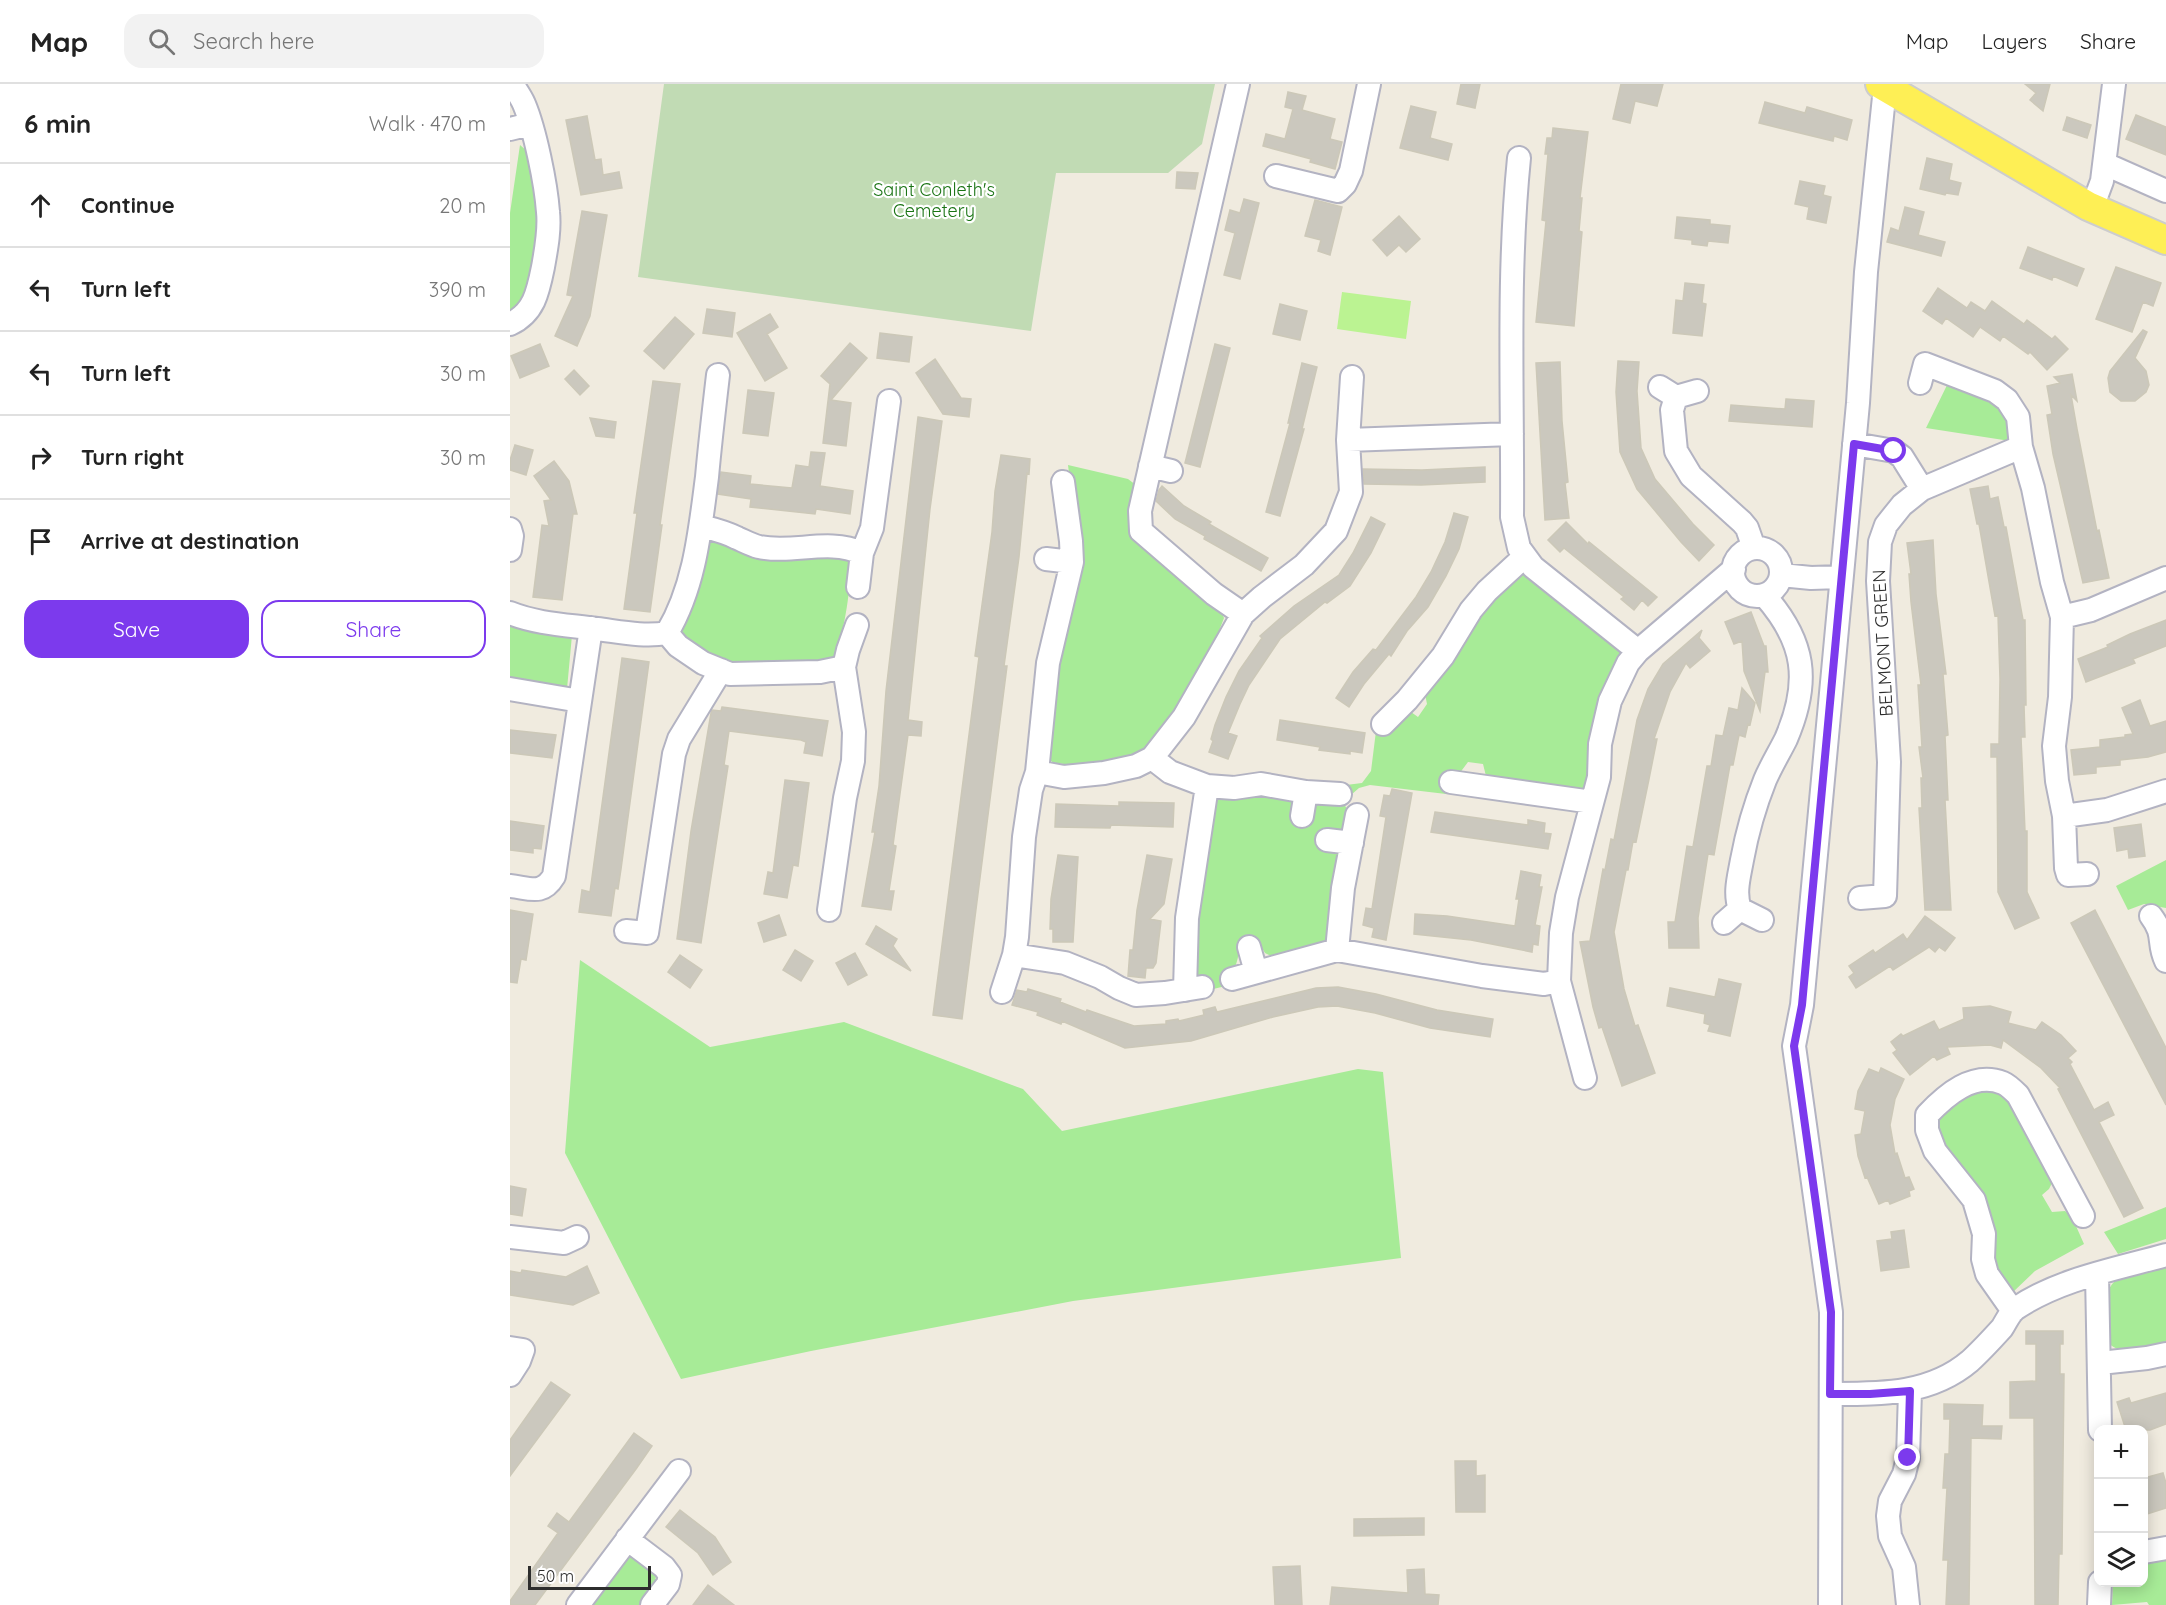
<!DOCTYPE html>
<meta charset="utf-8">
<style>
body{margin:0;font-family:Quicksand,sans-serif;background:#f2f2f2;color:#222}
.controls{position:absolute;right:18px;bottom:18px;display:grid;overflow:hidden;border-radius:12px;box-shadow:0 3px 15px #0003}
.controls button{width:54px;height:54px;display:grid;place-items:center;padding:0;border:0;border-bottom:2px solid #e0e0e0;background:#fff;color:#222;font:30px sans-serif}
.scale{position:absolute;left:18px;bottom:15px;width:123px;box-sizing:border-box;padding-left:6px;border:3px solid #2d2d2d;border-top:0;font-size:16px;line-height:21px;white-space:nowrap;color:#2d2d2d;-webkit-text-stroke:4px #fff;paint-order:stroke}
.stop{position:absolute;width:18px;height:18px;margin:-14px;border:4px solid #7c3aed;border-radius:50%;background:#fff}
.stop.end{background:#7c3aed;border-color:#fff;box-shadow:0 2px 6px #0008}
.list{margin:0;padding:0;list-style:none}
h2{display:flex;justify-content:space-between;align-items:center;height:78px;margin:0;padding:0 24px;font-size:26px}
h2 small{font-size:20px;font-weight:400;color:#767676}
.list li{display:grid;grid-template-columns:39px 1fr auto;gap:18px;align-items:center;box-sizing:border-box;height:84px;padding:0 24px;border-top:2px solid #e0e0e0}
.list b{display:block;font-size:22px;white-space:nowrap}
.list em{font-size:20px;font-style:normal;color:#767676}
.actions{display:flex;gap:12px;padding:18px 24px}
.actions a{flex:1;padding:14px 0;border:2px solid #7c3aed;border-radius:18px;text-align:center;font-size:21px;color:#7c3aed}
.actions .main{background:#7c3aed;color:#fff}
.icon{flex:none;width:33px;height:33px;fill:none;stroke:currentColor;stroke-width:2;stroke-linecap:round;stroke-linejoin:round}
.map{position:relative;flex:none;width:1656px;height:1521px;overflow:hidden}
header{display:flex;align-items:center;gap:36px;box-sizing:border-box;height:84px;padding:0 30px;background:#fff;border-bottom:2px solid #e0e0e0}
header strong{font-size:28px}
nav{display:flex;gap:33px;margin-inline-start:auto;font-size:21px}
.search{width:420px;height:54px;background:#f2f2f2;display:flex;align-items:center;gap:15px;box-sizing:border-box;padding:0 21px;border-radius:18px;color:#767676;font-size:22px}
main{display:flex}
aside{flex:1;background:#fff}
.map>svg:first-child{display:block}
.green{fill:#a7eb97}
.cemetery{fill:#c1dbb4}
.pitch{fill:#bbf392}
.building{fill:#cbc8be;stroke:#ccc8b8;stroke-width:1.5}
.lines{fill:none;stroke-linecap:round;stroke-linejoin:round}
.minor-casing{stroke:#b3b3c2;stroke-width:26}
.major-casing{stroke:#cdcdcd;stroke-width:32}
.minor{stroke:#fff;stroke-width:22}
.major{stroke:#feef55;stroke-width:28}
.route{stroke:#7c3aed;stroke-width:8}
.labels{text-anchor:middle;stroke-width:4.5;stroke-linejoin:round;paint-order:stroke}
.park-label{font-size:18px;fill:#1a7414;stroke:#fff}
.street-label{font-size:18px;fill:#2d2d2d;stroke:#fff}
</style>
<header>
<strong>Map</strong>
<div class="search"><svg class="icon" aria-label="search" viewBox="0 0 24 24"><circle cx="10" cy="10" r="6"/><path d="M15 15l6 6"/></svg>Search here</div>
<nav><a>Map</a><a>Layers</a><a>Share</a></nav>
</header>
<main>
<aside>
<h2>6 min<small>Walk · 470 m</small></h2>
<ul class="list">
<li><svg class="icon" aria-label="ahead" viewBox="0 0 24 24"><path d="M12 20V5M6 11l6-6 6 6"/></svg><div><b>Continue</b></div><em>20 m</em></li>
<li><svg class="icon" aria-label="left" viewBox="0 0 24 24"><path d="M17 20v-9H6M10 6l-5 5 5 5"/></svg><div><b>Turn left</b></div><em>390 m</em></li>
<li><svg class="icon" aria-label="left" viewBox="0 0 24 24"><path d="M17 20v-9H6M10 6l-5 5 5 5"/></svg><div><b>Turn left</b></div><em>30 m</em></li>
<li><svg class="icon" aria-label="right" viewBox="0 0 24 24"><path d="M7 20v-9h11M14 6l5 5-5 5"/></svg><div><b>Turn right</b></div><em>30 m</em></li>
<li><svg class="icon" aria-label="arrive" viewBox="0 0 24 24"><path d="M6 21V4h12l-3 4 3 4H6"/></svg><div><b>Arrive at destination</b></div></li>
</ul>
<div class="actions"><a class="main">Save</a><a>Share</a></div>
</aside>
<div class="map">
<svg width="1656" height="1521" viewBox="0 0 1656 1521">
<rect width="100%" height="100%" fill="#f0ebdf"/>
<path class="green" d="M10,61L18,68L21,73L19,80L27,101L24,108L31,128L18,209L0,231V129Z
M1440,295L1494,322L1502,350L1500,357L1416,344Z
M558,381L618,395L626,401L621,421L711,527L714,534C701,570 656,659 620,674C615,676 607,676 602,677C581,680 563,683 542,678L538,673L550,546L573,476L564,430Z
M200,455L338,474C345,491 332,556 325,574L316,578L223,580L206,577L172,553L171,546Z
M1010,485L1113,569L1076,703L1071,706L976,692L973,680L958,678L949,690L938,691L936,710L860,701L849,704L833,718L838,727L826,768L829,770L817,857L763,873L755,869L749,859L729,864C729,878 722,887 720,901L699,906L688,893L684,891L683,864L706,714L710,712L748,706L805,718L836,701L852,699L861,687L868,631L901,628L908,633L917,620L914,605L958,539Z
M0,538L62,551L57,605L0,597Z
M1656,776V824L1634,820L1618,826L1606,802Z
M70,876L200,963L334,938L513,1005L552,1047L848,985L873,988L891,1174L563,1217L301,1267L171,1295L55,1069Z
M1479,1004L1494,1010L1506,1019L1543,1097L1539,1105L1532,1111L1542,1128L1555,1127L1562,1133L1574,1160L1525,1187L1502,1209L1492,1201L1431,1062L1425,1035L1460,1005Z
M1656,1123V1155L1608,1170L1594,1148Z
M1656,1182V1260C1636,1264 1610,1275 1596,1256C1596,1237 1590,1211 1605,1197Z
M118,1470L125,1472L146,1491L145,1500L129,1521H77Z
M1656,1470V1521H1639L1637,1518L1602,1521L1603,1499L1634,1498V1474Z"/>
<path class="cemetery" d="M154,0H705L692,60L658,89H546L521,247L128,193Z"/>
<path class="pitch" d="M832,208L901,217L896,255L827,245Z"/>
<path class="building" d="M951,0H970L965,24L947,20Z
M1111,0H1153L1147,22L1125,17L1120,39L1103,35Z
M1515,0H1540L1533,27L1520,16L1526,9Z
M778,8L796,12L792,26L825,35L820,55L832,58L825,85L800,78L801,75L753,62L756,50L775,55L783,25L775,23Z
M1255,18L1295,29L1297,23L1342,36L1337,56L1324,52L1323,57L1249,39Z
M901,22L926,28L920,54L942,60L938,76L890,64Z
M1626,31L1656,43V71L1616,55Z
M77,32L85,76L91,75L93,91L109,88L112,104L71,111L56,36Z
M1557,33L1581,41L1577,54L1553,46Z
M1043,44L1078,48L1070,114H1072L1069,147L1072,148L1064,242L1026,238L1036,137L1032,136L1038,70H1035L1037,54H1042Z
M1417,74L1442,80L1439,96L1451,99L1448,111L1436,109L1435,111L1410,105Z
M667,88L688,89L685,105L666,104Z
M1290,97L1315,102L1313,111L1321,113L1316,139L1297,135L1299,123L1285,120Z
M734,115L749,119L730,195L714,191L725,149L715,146L720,126L730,129Z
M805,116L832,123L820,171L808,167L811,156L795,152Z
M1395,123L1414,128L1408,151L1435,158L1431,172L1377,158L1381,144L1389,147Z
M72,127L97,131L80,232L67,262L45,252L63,212L57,211Z
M889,132L910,155L896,168L889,161L877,172L863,156Z
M1167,133L1200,136V140L1220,142L1218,159L1198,157L1197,162L1182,160V156L1165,154Z
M1518,163L1574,185L1567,202L1543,192L1542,196L1510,184Z
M1606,183L1651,199L1643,222L1633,218L1622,248L1586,235Z
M1175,199L1194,201L1192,219L1196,220L1192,252L1163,249L1166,216L1173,217Z
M1428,204L1457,224L1461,218L1475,227L1482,217L1514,240L1517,236L1542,255L1545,252L1558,265L1537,286L1520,268L1518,270L1493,252L1490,257L1470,243L1463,253L1436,234L1432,240L1413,227Z
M770,220L797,227L790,256L763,250Z
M197,225L225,229L222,253L193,249Z
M260,230L268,243L257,250L277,284L255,297L227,249Z
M165,233L184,250L154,285L134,267Z
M1633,246L1637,248L1625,274L1636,287L1639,301L1636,308L1625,317H1611L1600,308L1598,294L1600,287Z
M370,249L402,253L399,278L367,274Z
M340,259L357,274L321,316L341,319L336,362L313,359L320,300L311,292Z
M30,260L39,282L10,294L1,272Z
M705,260L720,264L690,383L675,379Z
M425,275L451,314L461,315L459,333L433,330L406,289Z
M1108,277L1129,278L1127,307L1131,364L1145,395L1183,440L1204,461L1189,477L1171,458L1127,405L1110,368L1106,308Z
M1050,278L1052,337L1058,398L1055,399L1059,434L1035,436L1026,279Z
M792,279L807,283L792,345H794L770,432L756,428L780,339H778Z
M64,286L79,302L70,311L55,295Z
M1562,290L1567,317L1561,311L1567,345L1587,447L1589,446L1599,494L1573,499L1543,370L1537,331L1542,330L1537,302L1550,299L1544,293Z
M143,297L170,300L150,441H152L140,528L114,525L127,429H124Z
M238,306L264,309L258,352L233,349Z
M1276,315L1304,317L1302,343L1219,337L1221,321L1275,325Z
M408,333L432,337L420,425L398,636L412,638L411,652L398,651L383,761L386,762L379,807H384L381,826L352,822L365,748H362L369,702L376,607Z
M80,334L106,338L104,354L86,352Z
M5,361L23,366L16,391L0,386V376Z
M301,368L315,369L310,402L343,407L340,430L306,425L305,430L240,423L241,415L208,410L211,388L241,392L240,400L282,404L286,381L299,383Z
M491,371L520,375L519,390L517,389L509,473L494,582H497L452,935L423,931L469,573L465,572L482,448L485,407Z
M44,377L59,397L67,430H63L52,516L23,513L32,441L39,442L34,417L41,416L24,392Z
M975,383V398L911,401L854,400L853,385L912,386Z
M652,402L674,422L701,438L699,440L758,474L751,487L694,455L695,452L665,435L646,417L649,406Z
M1478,402L1480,415L1488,413L1494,443H1496L1513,536H1515L1516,621H1514L1515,653H1511L1515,747H1517V808L1529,834L1505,845L1488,808L1487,673H1481V660H1489L1490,595L1488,531L1485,532L1469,440H1467L1460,405Z
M944,429L958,433L949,465L936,492L918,523L897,547L881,572L879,570L854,600L839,623L826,614L843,588L863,565L866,566L906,513L921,488L935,458Z
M861,433L875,440L861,469L840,502L817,519L815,518L770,555L739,601L730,620L718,649L727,652L718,675L699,668L703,657L701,655L705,641L716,613L729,587L752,554L750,552L784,522L829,491L843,469Z
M1056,438L1078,460L1079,458L1147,513L1138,522L1132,516L1124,526L1111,515L1114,513L1086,490L1054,464L1050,468L1038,456Z
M1423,456L1426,510L1436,590H1433L1438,651L1435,652L1438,716H1435L1441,826H1415L1409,724H1412L1411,694H1413L1409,663H1412L1408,601H1411L1401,518L1399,490H1401L1397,459Z
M1241,528L1254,562H1256L1258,588H1255L1250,627L1234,587L1232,557L1224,560L1215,538Z
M1656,536V562L1623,575L1625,579L1576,598L1568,575L1598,563L1597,561L1620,550Z
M1192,546L1189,554L1200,567L1180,584L1176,579L1160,608L1144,655H1147L1139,695L1126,758L1123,757L1118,786H1116L1104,848L1114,905L1125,942L1128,941L1145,989L1112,1002L1092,943L1089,944L1083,923L1070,858L1080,857L1093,785L1095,786L1101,755L1104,756L1127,636L1138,605L1153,580Z
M112,574L139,578L111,785L108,805L105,804L101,832L69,828L72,806L80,808Z
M1232,604L1245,619L1240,641L1238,640L1235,653L1229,651L1223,681H1220L1204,771L1198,770L1188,834L1189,864H1159L1158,838H1165L1177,762L1183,763L1197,682H1201L1206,651L1213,652L1219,624L1228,626Z
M1630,616L1640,642L1656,637V668L1638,673L1610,676V681L1586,683V689L1564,691L1561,666L1590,663V656L1615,653V651L1623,650L1612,624Z
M212,623L318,637L312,672L294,669L296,658L291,656L219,647L214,681L218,682L191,859L167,855L181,747L201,629L202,626L211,627Z
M770,636L855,649L852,669L840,667V670L809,666L810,663L767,656Z
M0,646L46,651L42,674L0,669Z
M275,696L299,699L288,782L283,781L277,814L254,810L258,788L263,789Z
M882,705L902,709L876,856L862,853L864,844L853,841L856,824L862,825L867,792L876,733L870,732L874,711L880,712Z
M609,718L664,719L663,743L601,741L600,744L545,743L546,720L609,722Z
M925,728L1018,741V736L1035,739L1034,749L1041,750L1038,765L921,748Z
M0,737L34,742L31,765L23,764V769L0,766Z
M1631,740L1635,772L1619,774L1618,765L1607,767L1604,744Z
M548,771L568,773L563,858H543V845H540L541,815Z
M637,771L662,775L654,820L640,835L651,837L646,879L643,884H636L635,894L618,892L620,866H623L627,826Z
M1011,787L1031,791L1029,803H1032L1025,841L1030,842L1028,861L1023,860L1022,868L961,856L904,850L905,830L937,832L1005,842L1009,815H1006Z
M0,826L23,830L16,876L11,875L7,899L0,898Z
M1585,826L1656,964V1021L1561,839Z
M269,831L276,851L254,858L248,839Z
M1415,832L1445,854L1435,867L1429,863L1425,868L1419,863L1383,886L1380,882L1346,904L1339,893L1344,889L1339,882L1363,866L1365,869L1393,850L1397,856Z
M366,842L387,855L383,862L401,887L356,860Z
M285,866L303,877L291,897L273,886Z
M345,869L357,891L338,901L326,879Z
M170,871L192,886L180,904L158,888Z
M1209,895L1231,900L1220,952L1198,947L1200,941L1194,939L1195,930L1157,922L1160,904L1205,913Z
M828,903L866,910L927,926L983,935L980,953L920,944L865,929L827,922L808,923L763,933L681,957L615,964L552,937L551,940L527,931L528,928L502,921L507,906L517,908L518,905L551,915L550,918L576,928L577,926L624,942L656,940V937L668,935L669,937L694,931L693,926L705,923L707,928L806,904Z
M1480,922L1501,928L1498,939L1526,946L1532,938L1551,951L1566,967L1558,974L1562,978L1560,980L1584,1026L1598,1018L1604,1031L1589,1038L1633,1124L1614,1133L1548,1005L1550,1004L1531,984L1493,956L1491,964L1480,961L1437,963L1440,970L1427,976L1424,972L1400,991L1383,969L1387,966L1381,958L1391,950L1393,952L1424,937L1429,946L1454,935L1453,924Z
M1371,984L1394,995L1385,1015L1380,1041L1385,1070L1387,1069L1395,1094L1399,1093L1404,1105L1399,1107L1400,1112L1380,1120L1378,1116L1369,1120L1357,1093L1355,1094L1348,1072L1345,1051L1351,1050L1355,1027L1345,1025L1348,1007L1359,985L1369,989Z
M0,1102L16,1105L12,1132L0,1130Z
M1394,1146L1399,1183L1371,1187L1367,1157L1382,1155L1381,1148Z
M77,1182L89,1209L63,1221L0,1211V1187L11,1189L12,1186L56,1193Z
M1516,1247H1553V1260H1550V1290H1554L1552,1470H1549L1548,1521H1525L1524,1334H1500V1298L1526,1297V1260H1516Z
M41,1298L60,1311L0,1392V1356Z
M1656,1309V1340L1640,1346H1616L1607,1318L1619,1314L1621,1319Z
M1434,1320L1473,1321L1472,1342H1492L1491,1355L1461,1354L1459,1521H1436L1438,1476H1433L1437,1404H1433L1435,1370H1439L1440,1335H1434Z
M124,1349L142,1362L126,1385L25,1521H0V1517L48,1449L38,1442L47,1429L59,1438Z
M945,1377H966V1392L975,1391V1428H946Z
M1653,1389L1656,1399V1424L1634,1431V1394Z
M170,1426L205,1453L221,1478L203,1491L188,1469L156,1443Z
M914,1434V1451L844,1452V1435Z
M790,1482L792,1521H765L763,1483Z
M914,1485L915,1510L929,1511L928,1521H820L822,1503L898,1509L897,1486Z
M198,1501L224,1521H183Z"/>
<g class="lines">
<g class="minor-casing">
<path id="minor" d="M728,0L630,427L631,447L704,510L733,530
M0,45L20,40
M1009,74C997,193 1003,314 1002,433L1009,464L1023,483L1128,567
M1595,80L1656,107
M766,92L828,107L835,100L841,87L859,0
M1582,124L1592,97L1604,0
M0,240C24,229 28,208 33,183C36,166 40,146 38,128C36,100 25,46 14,20C11,13 6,6 2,0
M1410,299L1415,280L1485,307L1497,316L1508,333L1511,363L1523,404L1542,498L1552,533L1550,613L1544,662L1547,697L1554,732L1556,784L1558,791L1577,790
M1150,303L1166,313L1162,326L1166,367L1181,392L1232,438L1237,444L1244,464
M1166,313L1187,307
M838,356L1002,350
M1344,360L1384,367L1392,373L1412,405
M640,382L661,387
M191,442C203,445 216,448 227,454C234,457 241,461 249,463C284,470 318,454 352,469
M0,445L2,452L0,466
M1223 488a24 24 0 1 1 48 0a24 24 0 1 1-48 0Z
M536,475L562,478
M1271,491L1301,494L1331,493
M348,503L352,469L362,444L379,317
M0,529C27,540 58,541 87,545C111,548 134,553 157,549L168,562L193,579L220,590L310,588L334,583L338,566L347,541
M1552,533L1581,526L1656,494
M157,549C185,502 190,446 197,393C200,359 204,325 208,291
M0,605L70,617
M873,640L897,616L933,572L961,526L977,507L1014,473
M642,674L660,688L697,702L724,704L751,700L796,708L830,710
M527,688L554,693L594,689L626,682L642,674L674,633L733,530L752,513L794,481L826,447L841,408L838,356L842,293
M941,698L1082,718
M792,732L796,708
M1554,732L1597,726L1656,707
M817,756L842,759
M0,802C20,804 32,812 44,792L81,544
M1350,814L1375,812L1379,678L1368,497L1370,458L1376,441L1392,421L1412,405L1511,363
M1230,825L1252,836
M319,826L335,714L343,677L344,648L334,583
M1641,832C1656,852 1647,858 1656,877
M1214,839L1230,825C1224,809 1229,793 1232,776C1237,749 1245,721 1255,696C1261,682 1269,669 1276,655C1301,597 1295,557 1254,511
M116,847L137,849L164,670L169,655L211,586
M739,863L746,888
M827,866L833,804L847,731
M504,871L555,879L590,893L609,904L626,911L655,909L692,903
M722,895L827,866L972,892L1034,900L1049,897
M675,906L677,834L697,702
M492,908L504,871L507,853L514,753L521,706L527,688L538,579L562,478L561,457L553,398
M1075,994L1049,897L1051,849L1057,813L1089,693L1090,660L1100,617L1118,579L1128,567L1224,485
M0,1153L54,1159L67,1153
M1587,1190L1590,1346
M1503,1227L1477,1190L1473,1175L1474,1150L1464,1116L1425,1067L1417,1046V1031C1436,1011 1463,987 1493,999C1498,1001 1504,1007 1508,1011L1573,1132
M0,1264L13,1266L9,1277L0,1291
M1590,1279L1637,1274L1656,1270
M1321,1310C1370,1310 1420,1311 1460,1277C1471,1267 1482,1255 1492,1244C1496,1238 1499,1230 1505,1225C1549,1195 1606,1185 1656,1171
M117,1455L154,1483L160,1491L158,1500L142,1521
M1634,1468L1656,1464
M68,1521L169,1387
M1320,1521L1321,1228L1284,962L1292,921L1348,319L1356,188L1375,3
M1398,1521L1394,1483L1380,1452L1378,1432L1380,1417L1394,1390L1398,1374L1400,1307
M1589,1521L1590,1498"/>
</g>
<g class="major-casing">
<path id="major" d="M1370,0L1578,122L1656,156"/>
</g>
<use href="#minor" class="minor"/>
<use href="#major" class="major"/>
</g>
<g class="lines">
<path class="route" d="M1384,367L1344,360L1292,921L1284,962L1321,1228L1320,1310H1360L1400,1307L1398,1374"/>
</g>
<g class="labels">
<g class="park-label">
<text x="424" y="112">Saint Conleth's<tspan x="424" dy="21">Cemetery</tspan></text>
</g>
<g class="street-label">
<text transform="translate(1373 559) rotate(-93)" y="6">BELMONT GREEN</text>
</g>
</g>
</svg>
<div class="controls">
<button>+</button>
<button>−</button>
<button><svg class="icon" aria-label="layers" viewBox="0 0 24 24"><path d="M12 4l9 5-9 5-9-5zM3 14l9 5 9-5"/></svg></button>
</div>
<div class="scale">50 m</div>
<div class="stop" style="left:1384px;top:367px"></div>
<div class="stop end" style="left:1398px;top:1374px"></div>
</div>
</main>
